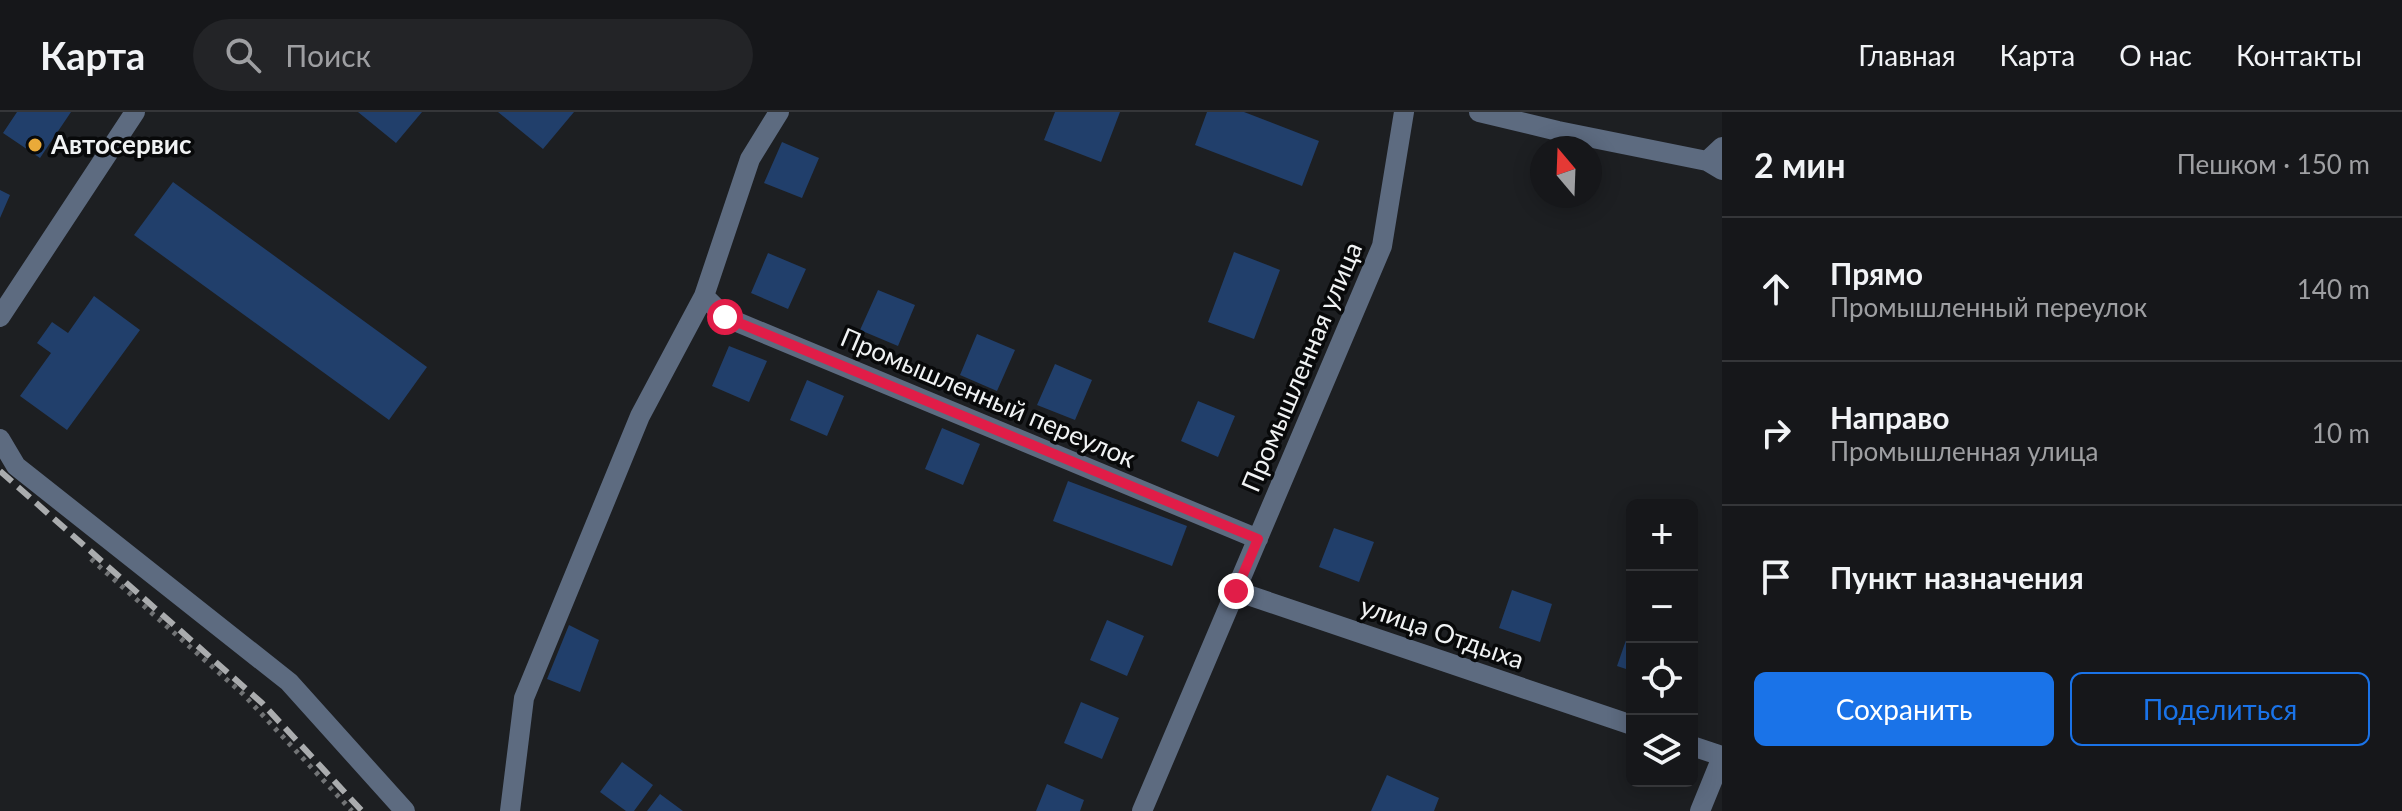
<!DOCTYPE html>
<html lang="ru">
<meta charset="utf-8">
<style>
body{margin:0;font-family:Lato,sans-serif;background:#232427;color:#f1f3f6}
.controls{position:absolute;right:24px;bottom:24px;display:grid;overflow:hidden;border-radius:12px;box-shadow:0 4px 20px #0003}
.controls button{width:72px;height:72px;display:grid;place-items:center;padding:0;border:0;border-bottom:2px solid #353639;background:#16171a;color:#f1f3f6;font:40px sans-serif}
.compass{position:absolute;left:1530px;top:24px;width:72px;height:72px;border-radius:50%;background:#16171a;box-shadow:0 4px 20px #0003;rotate:341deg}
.stop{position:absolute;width:24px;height:24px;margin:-18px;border:6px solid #e11d48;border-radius:50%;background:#fff}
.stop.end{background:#e11d48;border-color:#fff;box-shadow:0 2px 8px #0008}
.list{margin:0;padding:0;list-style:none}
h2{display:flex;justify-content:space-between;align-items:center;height:104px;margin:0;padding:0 32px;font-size:34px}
h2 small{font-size:26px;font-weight:400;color:#9e9fa2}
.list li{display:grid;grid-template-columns:52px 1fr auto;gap:24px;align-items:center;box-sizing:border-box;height:144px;padding:0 32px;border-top:2px solid #353639}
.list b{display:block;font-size:30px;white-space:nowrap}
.list p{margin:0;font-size:26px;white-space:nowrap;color:#9e9fa2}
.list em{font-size:26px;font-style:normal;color:#9e9fa2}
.actions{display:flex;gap:16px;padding:24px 32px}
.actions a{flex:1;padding:18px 0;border:2px solid #1a73e8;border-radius:12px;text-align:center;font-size:28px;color:#1a73e8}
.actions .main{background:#1a73e8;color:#fff}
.icon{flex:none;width:44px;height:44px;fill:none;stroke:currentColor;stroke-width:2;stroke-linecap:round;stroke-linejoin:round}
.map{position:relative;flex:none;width:1722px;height:699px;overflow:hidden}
header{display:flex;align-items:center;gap:48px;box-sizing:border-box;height:112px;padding:0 40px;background:#16171a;border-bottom:2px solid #353639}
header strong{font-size:38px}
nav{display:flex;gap:44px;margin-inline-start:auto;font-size:28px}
.search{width:560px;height:72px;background:#232427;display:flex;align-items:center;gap:20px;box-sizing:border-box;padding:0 28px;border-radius:44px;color:#9e9fa2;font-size:30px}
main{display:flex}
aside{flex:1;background:#16171a}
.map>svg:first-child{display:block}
.building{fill:#213f6b}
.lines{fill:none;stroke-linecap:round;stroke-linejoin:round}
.path{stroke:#727476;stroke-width:5;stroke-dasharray:4 6;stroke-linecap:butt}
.minor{stroke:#5d6b80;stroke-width:20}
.rail{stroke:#aaacae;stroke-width:6;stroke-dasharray:16 8;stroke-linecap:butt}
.route{stroke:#e11d48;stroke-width:10}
.poi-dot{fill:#eaaa39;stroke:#08090a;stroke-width:3}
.labels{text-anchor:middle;stroke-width:7;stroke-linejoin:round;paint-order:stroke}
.poi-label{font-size:26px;font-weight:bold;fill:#f0f2f3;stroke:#08090a;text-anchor:start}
.street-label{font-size:26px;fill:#f0f2f3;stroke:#08090a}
</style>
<header>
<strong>Карта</strong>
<div class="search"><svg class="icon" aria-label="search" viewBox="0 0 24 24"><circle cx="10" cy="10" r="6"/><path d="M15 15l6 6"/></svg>Поиск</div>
<nav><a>Главная</a><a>Карта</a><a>О нас</a><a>Контакты</a></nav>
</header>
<main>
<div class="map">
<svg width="1722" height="699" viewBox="0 0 1722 699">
<rect width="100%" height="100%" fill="#1d1f22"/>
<path class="building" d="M17,0H71L40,46L3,21Z
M358,0H422L396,31Z
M498,0H574L543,37Z
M1055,0H1120L1101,50L1044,28Z
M1207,0H1244L1319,29L1302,74L1195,33Z
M782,30L819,46L802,86L764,71Z
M173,70L427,255L389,308L134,123Z
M0,78L10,83L0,106Z
M1234,140L1280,158L1254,227L1208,210Z
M768,141L806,157L788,197L751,181Z
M878,178L915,193L898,234L860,218Z
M94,184L140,218L67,318L20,284L51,241L37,231L52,210L68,221Z
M977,222L1015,238L997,279L960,263Z
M729,234L767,249L749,290L712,274Z
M1055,252L1092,268L1075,308L1037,293Z
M807,268L844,284L827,324L790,308Z
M1198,289L1235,304L1218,345L1181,329Z
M942,316L980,332L963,373L925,357Z
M1068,369L1187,414L1172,454L1053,409Z
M1334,416L1374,430L1359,470L1319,455Z
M1512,478L1552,492L1540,530L1499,516Z
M1107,508L1144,524L1127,564L1090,548Z
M1632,511V559L1617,554Z
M569,513L599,528L580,580L547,567Z
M1081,590L1119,606L1102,647L1064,631Z
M622,650L653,673L634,699H626L600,680Z
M1387,663L1439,686L1434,699H1371Z
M1047,672L1084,688L1080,699H1036Z
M660,682L683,699H647Z"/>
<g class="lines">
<path class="path" d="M91,447L243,582L352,699"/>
<path class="minor" d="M1479,0L1558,19L1707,49L1722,58
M1707,49L1722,35
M704,184L725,205L1258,427
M0,205L135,0
M0,327L16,354L289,570L405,699
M1236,479L1632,613
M1692,634L1722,644
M510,699L524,586L640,304L704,184L750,47L779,0
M1142,699L1382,134L1404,0
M1700,699L1722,645"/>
<path class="rail" d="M0,359L262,591L362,699"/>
</g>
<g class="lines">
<path class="route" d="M725,205L1258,427L1236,479"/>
</g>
<circle class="poi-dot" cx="35" cy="33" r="8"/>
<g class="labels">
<g class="poi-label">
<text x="51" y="42">Автосервис</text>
</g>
<g class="street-label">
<text transform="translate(1302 255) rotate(-67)" y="9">Промышленная улица</text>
<text transform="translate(988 286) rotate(23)" y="9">Промышленный переулок</text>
<text transform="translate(1442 521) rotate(19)" y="9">улица Отдыха</text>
</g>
</g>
</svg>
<div class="controls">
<button>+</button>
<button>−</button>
<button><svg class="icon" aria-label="locate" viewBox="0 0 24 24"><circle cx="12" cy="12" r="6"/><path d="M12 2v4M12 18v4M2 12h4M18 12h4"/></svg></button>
<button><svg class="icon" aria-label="layers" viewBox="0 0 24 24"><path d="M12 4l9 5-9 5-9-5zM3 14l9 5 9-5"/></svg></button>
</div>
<svg class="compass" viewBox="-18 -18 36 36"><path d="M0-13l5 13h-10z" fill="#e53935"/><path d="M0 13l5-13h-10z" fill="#9e9fa2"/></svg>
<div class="stop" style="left:725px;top:205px"></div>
<div class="stop end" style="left:1236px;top:479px"></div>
</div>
<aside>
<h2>2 мин<small>Пешком · 150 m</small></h2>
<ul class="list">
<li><svg class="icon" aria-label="ahead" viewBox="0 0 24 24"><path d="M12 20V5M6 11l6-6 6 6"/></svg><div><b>Прямо</b><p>Промышленный переулок</p></div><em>140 m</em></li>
<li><svg class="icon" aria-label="right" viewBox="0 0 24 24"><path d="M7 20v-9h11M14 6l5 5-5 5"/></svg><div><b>Направо</b><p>Промышленная улица</p></div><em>10 m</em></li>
<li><svg class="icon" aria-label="arrive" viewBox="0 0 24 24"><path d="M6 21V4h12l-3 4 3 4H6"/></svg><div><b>Пункт назначения</b></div></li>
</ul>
<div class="actions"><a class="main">Сохранить</a><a>Поделиться</a></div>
</aside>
</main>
